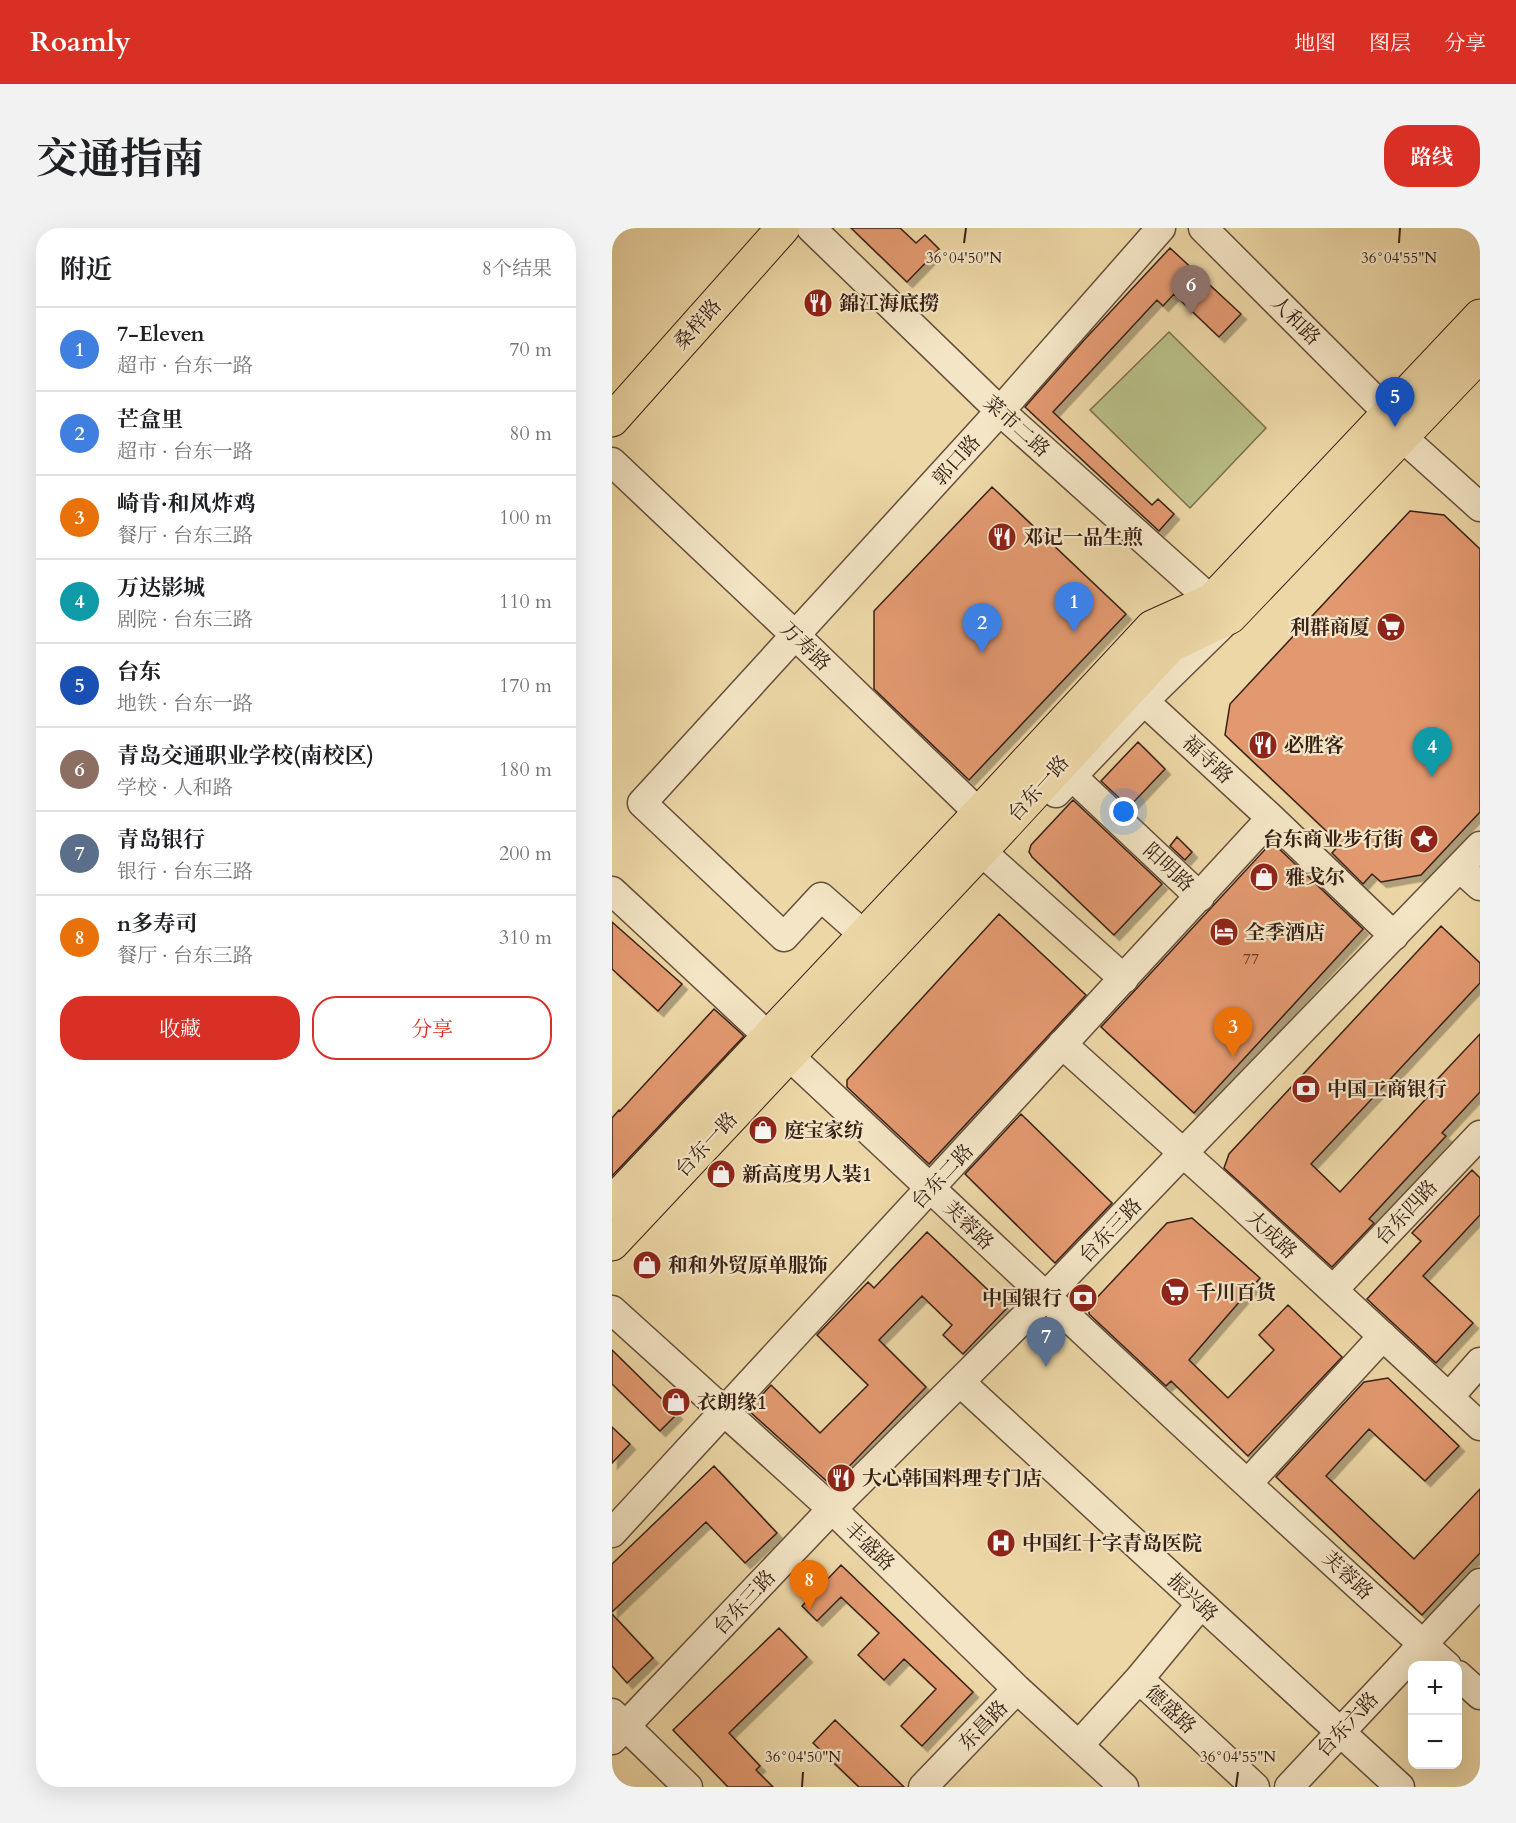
<!DOCTYPE html>
<html lang="zh">
<meta charset="utf-8">
<style>
body{margin:0;font-family:Cardo,"Noto Serif SC",serif;background:#f2f2f2;color:#202124}
.controls{position:absolute;right:18px;bottom:18px;display:grid;overflow:hidden;border-radius:12px;box-shadow:0 6px 24px #0002}
.controls button{width:54px;height:54px;display:grid;place-items:center;padding:0;border:0;border-bottom:2px solid #e0e0e0;background:#fff;color:#202124;font:30px sans-serif}
.you{position:absolute;left:512px;top:584px;width:21px;height:21px;margin:-15px;border:4px solid #fff;border-radius:50%;background:#1a73e8;box-shadow:0 0 0 9px #1a73e833}
.badge{display:grid;place-items:center;width:39px;height:39px;border-radius:50%;background:#d93025;color:#fff;font-size:20px;font-weight:700}
.pin{position:absolute;translate:-50% -50px;filter:drop-shadow(0 2px 3px #0008)}
.pin::after{content:'';position:absolute;top:32px;width:21px;height:18px;background:inherit;clip-path:polygon(0 0,100% 0,50% 100%)}
.list{margin:0;padding:0;list-style:none}
h2{display:flex;justify-content:space-between;align-items:center;height:78px;margin:0;padding:0 24px;font-size:26px}
h2 small{font-size:20px;font-weight:400;color:#757577}
.list li{display:grid;grid-template-columns:39px 1fr auto;gap:18px;align-items:center;box-sizing:border-box;height:84px;padding:0 24px;border-top:2px solid #e0e0e0}
.list b{display:block;font-size:22px;white-space:nowrap}
.list p{margin:0;font-size:20px;white-space:nowrap;color:#757577}
.list em{font-size:20px;font-style:normal;color:#757577}
.actions{display:flex;gap:12px;padding:18px 24px}
.actions a{flex:1;padding:14px 0;border:2px solid #d93025;border-radius:24px;text-align:center;font-size:21px;color:#d93025}
.actions .main{background:#d93025;color:#fff}
.map{position:relative;flex:none;width:868px;height:1559px;overflow:hidden;border-radius:24px}
header{display:flex;align-items:center;gap:36px;box-sizing:border-box;height:84px;padding:0 30px;background:#d93025;color:#fff}
header strong{font-size:28px}
nav{display:flex;gap:33px;margin-inline-start:auto;font-size:21px}
.intro{display:flex;align-items:center;justify-content:space-between;box-sizing:border-box;height:144px;padding:0 36px}
h1{margin:0;font-size:42px}
.button{padding:15px 27px;border-radius:24px;background:#d93025;color:#fff;font-size:21px;font-weight:700}
main{display:flex;gap:36px;padding:0 36px}
aside{flex:1;background:#fff;border-radius:24px;box-shadow:0 6px 24px #0002}
.map>svg:first-child{display:block}
.green{fill:#b8be87;stroke:#786f4f;stroke-width:1.5}
.building{fill:#e3996f;stroke:#382017;stroke-width:1.5;filter:url(#shadow)}
.lines{fill:none;stroke-linecap:round;stroke-linejoin:round}
.minor-casing{stroke:#654e3b;stroke-width:31}
.major-casing{stroke:#382017;stroke-width:35}
.minor{stroke:#f3e5c5;stroke-width:28}
.major{stroke:#edd7a6;stroke-width:33}
.ticks{fill:none;stroke:#382017;stroke-width:2}
.labels{text-anchor:middle;stroke-width:4.5;stroke-linejoin:round;paint-order:stroke}
.number-label{font-size:16px;fill:#633e2d}
.poi-label{font-size:20px;font-weight:bold;fill:#382017;stroke:#f3e5c5;text-anchor:start}
.street-label{font-size:20px;fill:#382017;stroke:#f3e5c5}
.ticks-label{font-size:15px;text-anchor:middle;fill:#382017;stroke:#f3e5c5;stroke-width:4.5;stroke-linejoin:round;paint-order:stroke}
</style>
<header>
<strong>Roamly</strong>
<nav><a>地图</a><a>图层</a><a>分享</a></nav>
</header>
<div class="intro"><h1>交通指南</h1><a class="button">路线</a></div>
<main>
<aside>
<h2>附近<small>8个结果</small></h2>
<ul class="list">
<li><span class="badge" style="background:#3f7fe0">1</span><div><b>7-Eleven</b><p>超市 · 台东一路</p></div><em>70 m</em></li>
<li><span class="badge" style="background:#3f7fe0">2</span><div><b>芒盒里</b><p>超市 · 台东一路</p></div><em>80 m</em></li>
<li><span class="badge" style="background:#e8710a">3</span><div><b>崎肯·和风炸鸡</b><p>餐厅 · 台东三路</p></div><em>100 m</em></li>
<li><span class="badge" style="background:#0f9aa8">4</span><div><b>万达影城</b><p>剧院 · 台东三路</p></div><em>110 m</em></li>
<li><span class="badge" style="background:#1a4fb4">5</span><div><b>台东</b><p>地铁 · 台东一路</p></div><em>170 m</em></li>
<li><span class="badge" style="background:#8d6e63">6</span><div><b>青岛交通职业学校(南校区)</b><p>学校 · 人和路</p></div><em>180 m</em></li>
<li><span class="badge" style="background:#5c6f8a">7</span><div><b>青岛银行</b><p>银行 · 台东三路</p></div><em>200 m</em></li>
<li><span class="badge" style="background:#e8710a">8</span><div><b>n多寿司</b><p>餐厅 · 台东三路</p></div><em>310 m</em></li>
</ul>
<div class="actions"><a class="main">收藏</a><a>分享</a></div>
</aside>
<div class="map">
<svg width="868" height="1559" viewBox="0 0 868 1559">
<defs>
<filter id="shadow"><feDropShadow dx="5.5" dy="5.5" stdDeviation="0" flood-color="#0004"/></filter>
</defs>
<rect width="100%" height="100%" fill="#edd7a6"/>
<filter id="stains"><feTurbulence type="fractalNoise" baseFrequency=".00333" numOctaves="4"/><feColorMatrix values="0 0 0 0 .2 0 0 0 0 .09 0 0 0 0 .02 0 0 0 .5 -.17"/></filter>
<radialGradient id="worn" r=".72"><stop offset=".6" stop-color="#630" stop-opacity="0"/><stop offset="1" stop-color="#630" stop-opacity=".3"/></radialGradient>
<path class="green" d="M557,104L654,200L578,280L478,182Z"/>
<path class="building" d="M239,0H288L304,15L313,7L327,21L295,54Z
M558,20L629,86L607,109L562,66L551,78L545,72L441,184L540,277L546,271L562,286L547,303L413,179L474,110Z
M380,259L514,386L357,552L262,461V383Z
M798,283L832,287L868,321V584L809,647L769,654L760,646L751,656L720,625L728,616L613,507L618,476Z
M526,514L553,541L517,579L489,553Z
M461,572L550,656L502,707L420,629L417,624L419,617Z
M565,609L580,624L573,632L558,618Z
M660,614L751,701L582,885L489,799Z
M387,686L474,767L317,936L235,859V852Z
M0,694L70,756L46,783L0,741Z
M829,698L868,735V755L699,936L728,964L822,862L818,859L868,806V864L830,905L834,908L757,991L762,995L720,1039L612,940L617,926Z
M102,781L132,808L0,948V890L7,882L8,883Z
M409,886L500,975L443,1035L353,946Z
M860,942L868,950V987L811,1048L861,1095L824,1135L755,1071L809,1013L800,1005Z
M580,990L648,1050L577,1132L616,1170L662,1122L647,1107L676,1077L730,1129L636,1228L559,1153L554,1158L477,1086V1078L555,995Z
M315,1004L395,1080L351,1126L331,1107L340,1097L310,1068L267,1112L314,1159L219,1257L136,1182L159,1157L208,1205L256,1157L205,1107L256,1054L262,1060Z
M0,1122L65,1186L48,1203L0,1156Z
M776,1150L847,1218L813,1253L757,1201L714,1248L802,1331L868,1261V1325L810,1387L664,1249L752,1154Z
M0,1199L18,1216L0,1235Z
M102,1238L165,1305L133,1335L94,1294L0,1384V1336Z
M229,1337L361,1464L310,1518L289,1498L324,1461L292,1431L272,1452L246,1427L267,1405L229,1369L205,1393L190,1378Z
M0,1386L41,1430L15,1455L0,1438Z
M167,1400L195,1429L117,1505L148,1538L144,1542L161,1559H116L61,1502Z
M223,1492L292,1559H247L201,1515Z"/>
<g class="lines">
<g class="minor-casing">
<path id="minor" d="M199,0L388,183L618,389L532,473L444,565
M591,0L776,185
M789,208L868,279
M0,234L184,408L367,585L384,599
M532,473L659,590L782,708
M447,536L588,669
M369,623L512,751
M848,640L868,658
M0,663C279,921 553,1184 835,1438
M252,707L209,669L172,709L30,575L388,183L549,0
M450,816L619,968L868,1198
M721,1062L868,907
M0,1082L220,1281L405,1461L512,1559
M348,1154L788,1559
M837,1169L868,1134
M636,1255L771,1108
M0,1305L659,590
M846,1447L868,1467
M527,1451L643,1559
M0,1485L76,1559
M0,1512L220,1281L433,1069L571,925L868,618
M467,1517L527,1451L589,1376
M311,1559L405,1461
M677,1559L868,1355"/>
</g>
<g class="major-casing">
<path id="major" d="M0,192L171,0
M0,975L367,585L540,399L600,372L868,88
M0,1016L369,623L559,417L618,389L868,127"/>
</g>
<use href="#minor" class="minor"/>
<use href="#major" class="major"/>
</g>
<path class="ticks" d="M352,15L354,0M787,15L788,0M190,1559L191,1544M624,1559L626,1544"/>
<defs>
<g id="restaurant-disc" transform="scale(1.5)"><circle r="9.5" fill="#8f2418" stroke="#f3e5c5"/><path d="M-5-6h1v4h1v-4h1v4h1v-4h1v5L-1.5 .5V6h-2V.5L-5-1ZM5-6V6H3V1.5H1.5Q1.5-4 5-6Z" fill="#fff"/></g>
<g id="supermarket-disc" transform="scale(1.5)"><circle r="9.5" fill="#8f2418" stroke="#f3e5c5"/><path d="M-6-5.5h2.5l.6 2H6L4.5 2H-2.5L-4.4-4H-6ZM-1.5 3.2a1.3 1.3 0 1 0 .1 0ZM3 3.2a1.3 1.3 0 1 0 .1 0Z" fill="#fff"/></g>
<g id="sight-disc" transform="scale(1.5)"><circle r="9.5" fill="#8f2418" stroke="#f3e5c5"/><path d="M0-6L1.8-2.2L6-1.7L2.9 1.2L3.7 5.4L0 3.3L-3.7 5.4L-2.9 1.2L-6-1.7L-1.8-2.2Z" fill="#fff"/></g>
<g id="shop-disc" transform="scale(1.5)"><circle r="9.5" fill="#8f2418" stroke="#f3e5c5"/><path d="M-5-2.5h2.3a2.7 3.5 0 0 1 5.4 0H5L5.5 6h-11ZM-1.5-2.5h3a1.5 2.3 0 0 0-3 0Z" fill="#fff"/></g>
<g id="hotel-disc" transform="scale(1.5)"><circle r="9.5" fill="#8f2418" stroke="#f3e5c5"/><path d="M-6-4.5h1.5V1H6V5H4.5V3h-9V5H-6ZM-4 0a1.8 1.8 0 1 1 3.6 0ZM.5 0V-2.5h3Q6-2.5 6 0Z" fill="#fff"/></g>
<g id="bank-disc" transform="scale(1.5)"><circle r="9.5" fill="#8f2418" stroke="#f3e5c5"/><path d="M-6-4H6V4H-6ZM0-2.3a2.3 2.3 0 1 0 0 4.6a2.3 2.3 0 1 0 0-4.6Z" fill="#fff"/></g>
<g id="hospital-disc" transform="scale(1.5)"><circle r="9.5" fill="#8f2418" stroke="#f3e5c5"/><path d="M-5-5h3v3.5h4V-5h3V5h-3V1.5h-4V5h-3Z" fill="#fff"/></g>
</defs>
<g fill-rule="evenodd">
<use href="#restaurant-disc" x="206" y="75"/>
<use href="#restaurant-disc" x="390" y="309"/>
<use href="#supermarket-disc" x="779" y="399"/>
<use href="#restaurant-disc" x="651" y="517"/>
<use href="#sight-disc" x="812" y="611"/>
<use href="#shop-disc" x="652" y="649"/>
<use href="#hotel-disc" x="612" y="704"/>
<use href="#bank-disc" x="694" y="861"/>
<use href="#shop-disc" x="151" y="902"/>
<use href="#shop-disc" x="109" y="946"/>
<use href="#shop-disc" x="35" y="1037"/>
<use href="#supermarket-disc" x="563" y="1064"/>
<use href="#bank-disc" x="471" y="1070"/>
<use href="#shop-disc" x="64" y="1174"/>
<use href="#restaurant-disc" x="229" y="1250"/>
<use href="#hospital-disc" x="389" y="1315"/>
</g>
<g class="labels">
<g class="number-label">
<text x="639" y="736">77</text>
</g>
<g class="poi-label">
<text x="227" y="82">錦江海底撈</text>
<text x="411" y="316">邓记一品生煎</text>
<text x="758" y="406" text-anchor="end">利群商厦</text>
<text x="672" y="524">必胜客</text>
<text x="791" y="618" text-anchor="end">台东商业步行街</text>
<text x="673" y="656">雅戈尔</text>
<text x="633" y="711">全季酒店</text>
<text x="715" y="868">中国工商银行</text>
<text x="172" y="909">庭宝家纺</text>
<text x="130" y="953">新高度男人装1</text>
<text x="56" y="1044">和和外贸原单服饰</text>
<text x="584" y="1071">千川百货</text>
<text x="450" y="1077" text-anchor="end">中国银行</text>
<text x="85" y="1181">衣朗缘1</text>
<text x="250" y="1257">大心韩国料理专门店</text>
<text x="410" y="1322">中国红十字青岛医院</text>
</g>
<g class="street-label">
<text transform="translate(684 92) rotate(45)" y="7">人和路</text>
<text transform="translate(85 96) rotate(-48)" y="7">桑梓路</text>
<text transform="translate(405 198) rotate(42)" y="7">菜市二路</text>
<text transform="translate(344 232) rotate(-48)" y="7">郭口路</text>
<text transform="translate(194 418) rotate(44)" y="7">万寿路</text>
<text transform="translate(596 531) rotate(43)" y="7">福寺路</text>
<text transform="translate(426 560) rotate(-48)" y="7">台东一路</text>
<text transform="translate(557 639) rotate(43)" y="7">阳明路</text>
<text transform="translate(94 916) rotate(-47)" y="7">台东一路</text>
<text transform="translate(330 948) rotate(-47)" y="7">台东二路</text>
<text transform="translate(794 984) rotate(-47)" y="7">台东四路</text>
<text transform="translate(357 997) rotate(44)" y="7">芙蓉路</text>
<text transform="translate(498 1002) rotate(-46)" y="7">台东三路</text>
<text transform="translate(660 1006) rotate(43)" y="7">大成路</text>
<text transform="translate(258 1318) rotate(44)" y="7">丰盛路</text>
<text transform="translate(736 1347) rotate(43)" y="7">芙蓉路</text>
<text transform="translate(581 1369) rotate(43)" y="7">振兴路</text>
<text transform="translate(132 1374) rotate(-47)" y="7">台东三路</text>
<text transform="translate(559 1481) rotate(43)" y="7">德盛路</text>
<text transform="translate(735 1496) rotate(-47)" y="7">台东六路</text>
<text transform="translate(371 1497) rotate(-46)" y="7">东昌路</text>
</g>
</g>
<g class="ticks-label">
<text x="352" y="35">36°04'50"N</text>
<text x="787" y="35">36°04'55"N</text>
<text x="191" y="1534">36°04'50"N</text>
<text x="626" y="1534">36°04'55"N</text>
</g>
<rect width="100%" height="100%" filter="url(#stains)"/>
<rect width="100%" height="100%" fill="url(#worn)"/>
</svg>
<div class="controls">
<button>+</button>
<button>−</button>
</div>
<div class="you"></div>
<div class="pin badge" style="left:462px;top:404px;background:#3f7fe0">1</div>
<div class="pin badge" style="left:370px;top:425px;background:#3f7fe0">2</div>
<div class="pin badge" style="left:621px;top:829px;background:#e8710a">3</div>
<div class="pin badge" style="left:820px;top:549px;background:#0f9aa8">4</div>
<div class="pin badge" style="left:783px;top:199px;background:#1a4fb4">5</div>
<div class="pin badge" style="left:579px;top:87px;background:#8d6e63">6</div>
<div class="pin badge" style="left:434px;top:1139px;background:#5c6f8a">7</div>
<div class="pin badge" style="left:197px;top:1382px;background:#e8710a">8</div>
</div>
</main>
